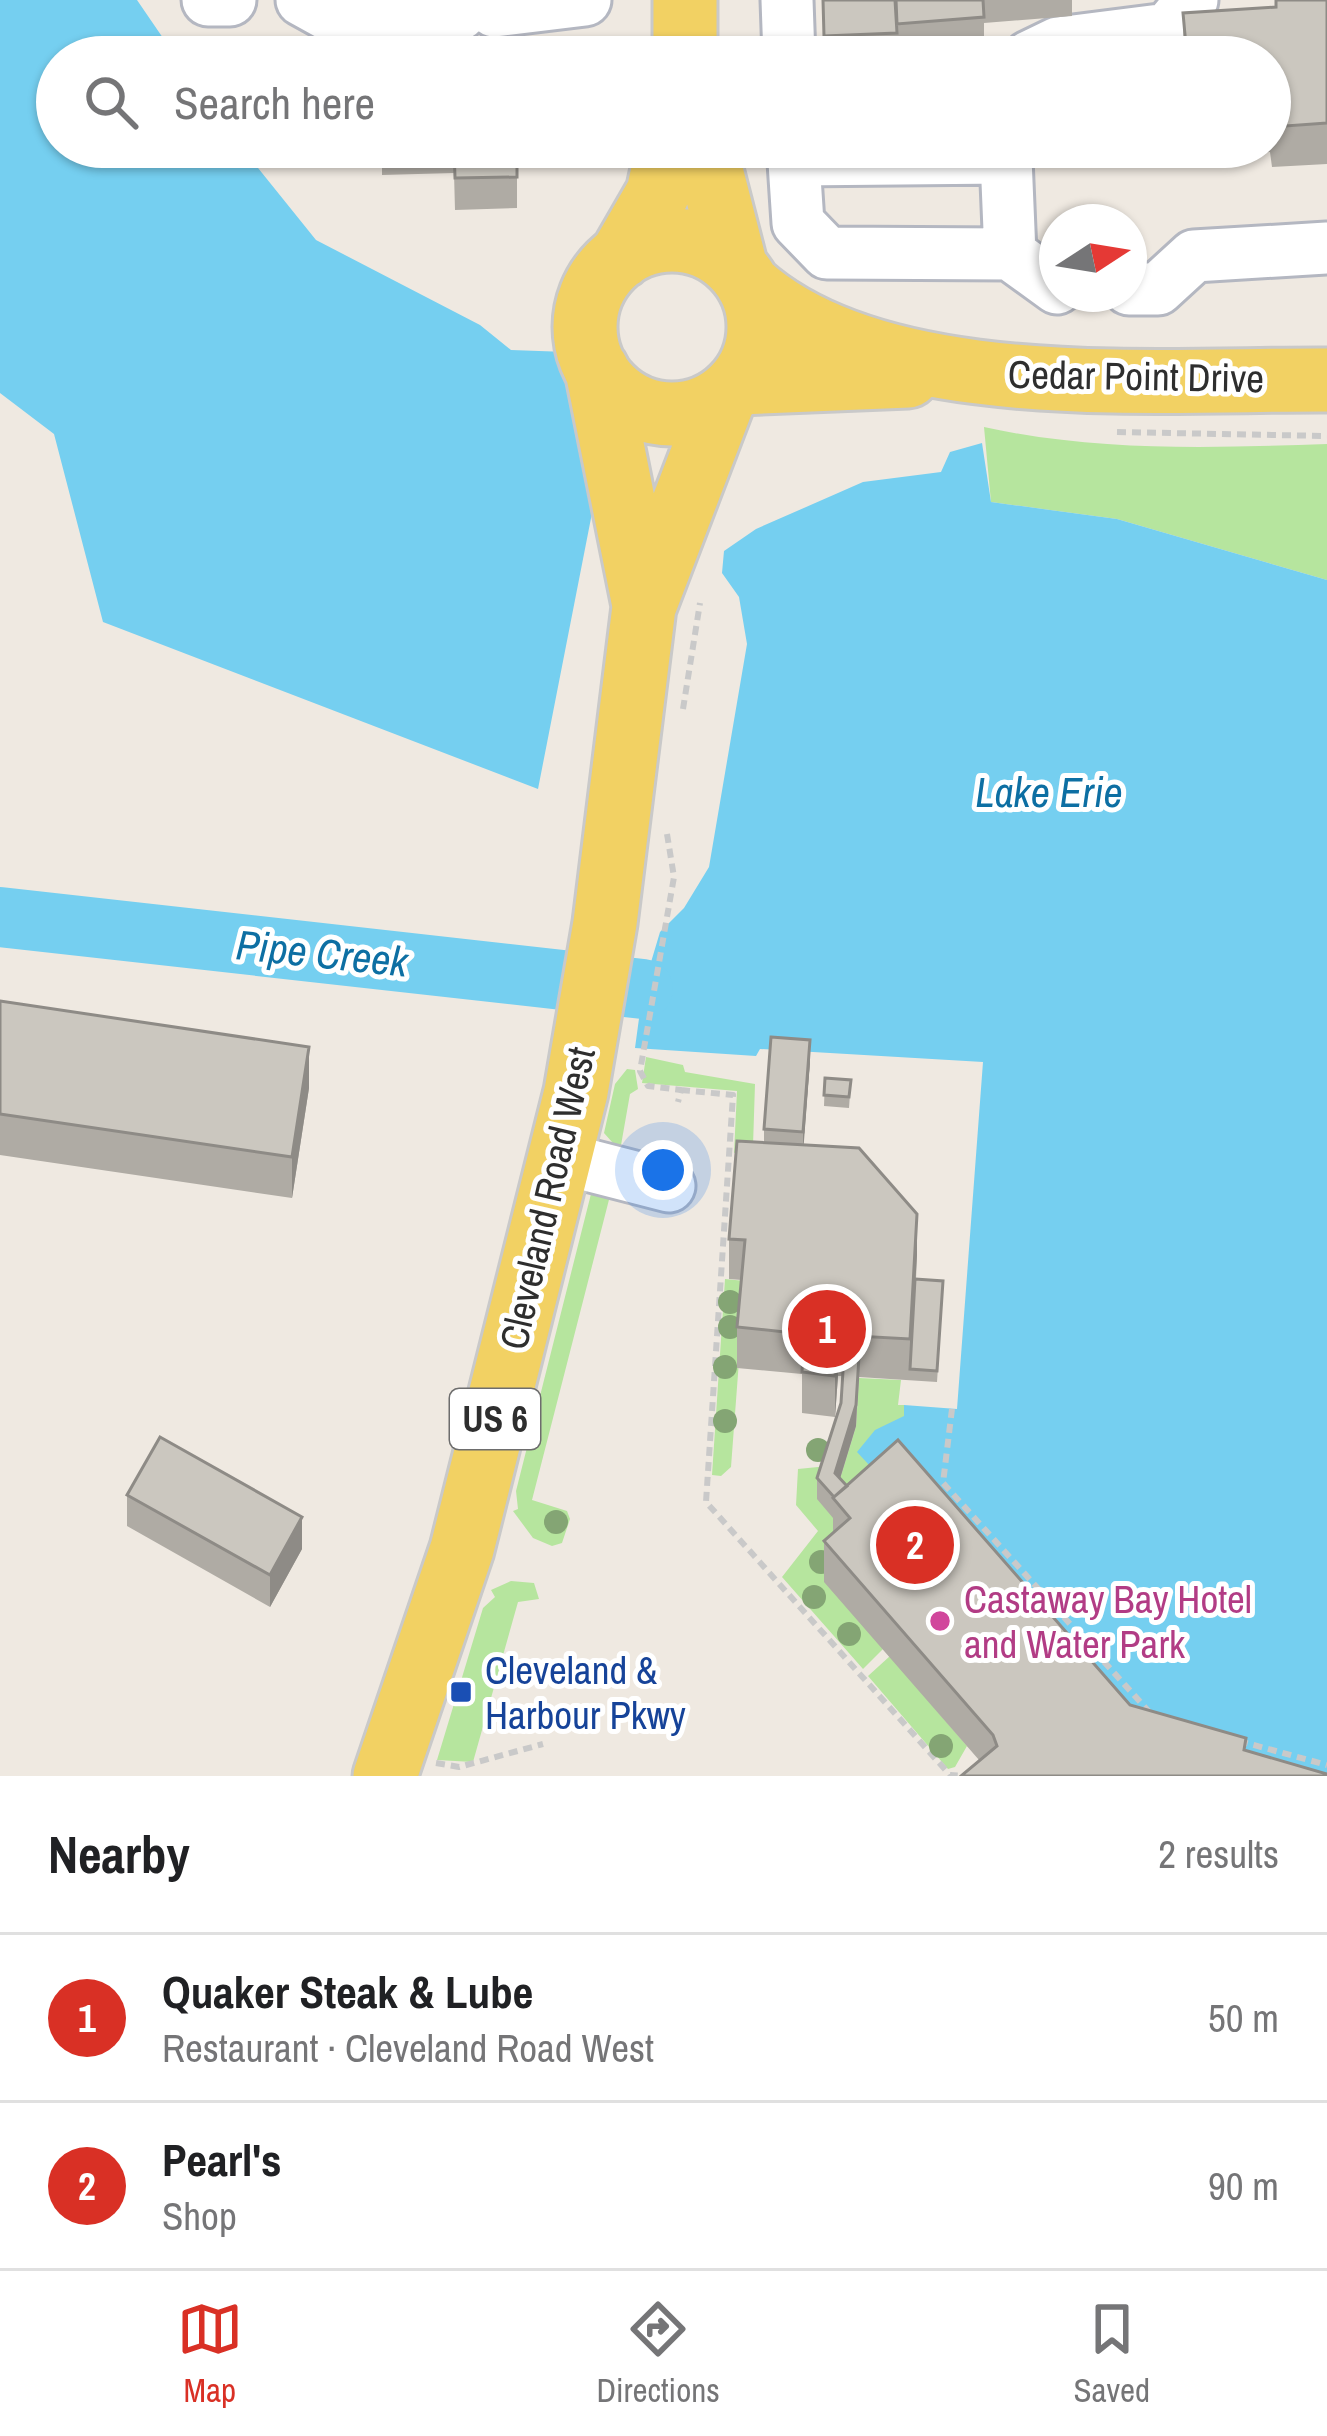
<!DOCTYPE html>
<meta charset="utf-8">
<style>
body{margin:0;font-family:"Archivo Narrow",sans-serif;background:#f6f6f6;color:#202124}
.compass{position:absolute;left:1039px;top:204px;width:108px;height:108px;border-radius:50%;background:#fff;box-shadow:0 3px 9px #0004;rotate:78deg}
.you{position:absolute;left:663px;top:1170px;width:42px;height:42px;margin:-30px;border:9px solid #fff;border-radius:50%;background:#1a73e8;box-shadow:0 0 0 18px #1a73e833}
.badge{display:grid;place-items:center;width:78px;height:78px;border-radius:50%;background:#d93025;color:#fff;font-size:39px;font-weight:700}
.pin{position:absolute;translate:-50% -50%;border:6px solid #fff;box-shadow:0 3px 12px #0006}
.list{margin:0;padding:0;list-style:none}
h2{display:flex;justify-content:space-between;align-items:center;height:156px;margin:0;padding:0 48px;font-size:51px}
h2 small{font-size:39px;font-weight:400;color:#757577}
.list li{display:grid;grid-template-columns:78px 1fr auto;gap:36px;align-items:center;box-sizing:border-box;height:168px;padding:0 48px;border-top:3px solid #e0e0e0}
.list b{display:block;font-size:45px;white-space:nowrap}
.list p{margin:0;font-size:39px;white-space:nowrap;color:#757577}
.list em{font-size:39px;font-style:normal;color:#757577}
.icon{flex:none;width:66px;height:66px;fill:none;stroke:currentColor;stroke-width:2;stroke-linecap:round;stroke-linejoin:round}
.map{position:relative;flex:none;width:1327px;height:1776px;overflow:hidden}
.search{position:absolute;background:#fff;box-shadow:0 3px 9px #0004;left:36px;right:36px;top:36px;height:132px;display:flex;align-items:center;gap:30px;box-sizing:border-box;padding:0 42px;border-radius:66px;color:#757577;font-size:45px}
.sheet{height:492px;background:#fff}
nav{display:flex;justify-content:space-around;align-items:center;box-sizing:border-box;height:168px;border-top:3px solid #e0e0e0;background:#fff;font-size:33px;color:#757577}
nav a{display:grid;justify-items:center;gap:6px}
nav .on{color:#d93025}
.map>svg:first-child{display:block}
.green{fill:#b6e59e}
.water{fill:#75cff0}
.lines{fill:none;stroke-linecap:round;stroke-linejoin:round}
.river{stroke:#75cff0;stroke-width:60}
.minor-casing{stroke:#b4b7c1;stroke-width:57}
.major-casing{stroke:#c9c9c9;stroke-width:69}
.path{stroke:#c9c9c9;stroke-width:6;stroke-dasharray:9 6;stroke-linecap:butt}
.minor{stroke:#fff;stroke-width:51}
.major{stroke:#f2d163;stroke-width:63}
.tree{fill:#84a574}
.wall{fill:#afaba4}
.shaded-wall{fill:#8e8b86}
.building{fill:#cbc7bf;stroke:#8e8b86;stroke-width:3}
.hotel-dot{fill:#d1479c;stroke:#fff;stroke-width:4.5}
.transit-dot{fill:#1a4fb4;stroke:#fff;stroke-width:4.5}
.labels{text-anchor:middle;stroke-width:10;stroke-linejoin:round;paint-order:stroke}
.shield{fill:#fff;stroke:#6d6d6d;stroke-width:3}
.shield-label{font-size:36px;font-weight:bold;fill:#2e2e2e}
.street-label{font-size:39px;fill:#2e2e2e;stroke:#fff}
.hotel-label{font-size:39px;fill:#b23c85;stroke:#fff;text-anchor:start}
.transit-label{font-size:39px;fill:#164399;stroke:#fff;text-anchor:start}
.water-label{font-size:42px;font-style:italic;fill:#0d6fa3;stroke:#fff}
</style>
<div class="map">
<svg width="1327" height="1776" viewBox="0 0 1327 1776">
<rect width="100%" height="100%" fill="#efe9e1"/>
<path class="green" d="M984,427C1098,452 1211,448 1327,444V580L1117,519L991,502Z
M646,1057L683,1065L685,1072L755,1084L753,1146L734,1153L737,1091L642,1083Z
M627,1069L635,1070L638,1089L630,1094L620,1151L604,1133L615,1084Z
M612,1188L532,1500L567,1511L570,1519L562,1543L552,1546L533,1538L513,1511L518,1509L516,1491L592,1190Z
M725,1279L745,1281L731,1467L721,1476L712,1475Z
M859,1378L901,1380L898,1405H904V1416L891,1486L835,1495L856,1426Z
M828,1466L884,1648L863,1669L782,1577L818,1531L796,1505L798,1469Z
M511,1581L534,1583L539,1599L518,1602L473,1762L437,1760L483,1608L495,1597L491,1590Z
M890,1656L967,1746L955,1767L948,1769L868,1676Z"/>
<path class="water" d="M0,0H137L176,57H57V147H241L316,240L480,325L511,350L567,352L602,462L538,789L103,622L54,434L0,393Z
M982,443L991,502L1117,519L1327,580V1776L1130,1746L857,1452L875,1430L904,1416V1405L957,1409L983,1062L760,1049L756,1056L635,1048L643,989L660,932L684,908L709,867L747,644L739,597L722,573L724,551L756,529L863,482L941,472L950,452Z"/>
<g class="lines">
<path class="river" d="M0,917L643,989"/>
<g class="minor-casing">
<path id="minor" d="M208,0H230
M302,0L340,21L460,14
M787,0L789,57
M494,11L585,0
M1029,57L1058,43L1168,29L1192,0
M793,147L798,223L827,253L1010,254L1057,288
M1006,158L1010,254
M794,160L1006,158V147
M1129,289H1158L1194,256L1327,248
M560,1158L669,1186"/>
</g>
<g class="major-casing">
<path id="major" d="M685,0V57
M705,147L736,268
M585 327a87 87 0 1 1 174 0a87 87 0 1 1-174 0Z
M621,257L658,193L668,147
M748,285C880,404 1157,379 1327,380
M597,370L644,605
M739,383L908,376
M385,1776L462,1549L576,1092L605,923L644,607L724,398"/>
</g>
<path class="path" d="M1117,432L1327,436
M683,709L700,603
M667,834L674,877L640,1071L648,1086L681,1090L678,1102
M681,1090L733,1095L706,1502L950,1775L970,1776
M952,1409L943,1483L1152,1715
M1239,1741L1327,1765
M436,1763L459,1767L543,1744"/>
<use href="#minor" class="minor"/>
<use href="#major" class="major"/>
</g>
<g class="tree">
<circle cx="730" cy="1302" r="12"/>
<circle cx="730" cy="1327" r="12"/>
<circle cx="725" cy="1367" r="12"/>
<circle cx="725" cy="1421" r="12"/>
<circle cx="818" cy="1450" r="12"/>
<circle cx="556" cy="1522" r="12"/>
<circle cx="821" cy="1562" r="12"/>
<circle cx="814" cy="1597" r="12"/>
<circle cx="849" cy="1634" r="12"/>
<circle cx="941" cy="1746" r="12"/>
</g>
<path class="wall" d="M823,0H1072V16L984,23V57H824Z
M1327,0V164L1272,167L1270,152L1191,157L1190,147H1270V57H1184L1183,13L1275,7Z
M382,147H526V168H517V208L455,210L454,173L382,175Z
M0,1001L309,1088L292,1198L0,1155Z
M810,1062L803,1145L917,1255L916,1279L943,1292L937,1382L859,1377L856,1426L840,1479L1130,1705L979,1760L824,1582V1541L833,1533V1518L817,1499V1478L841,1403L842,1376H838L835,1417L802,1413V1374L737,1368V1327L742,1280L729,1279V1239L764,1142V1129Z
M825,1078L851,1080L849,1108L824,1106Z
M127,1495L302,1549L270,1607L127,1526Z"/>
<path class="shaded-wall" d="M810,1040V1062L803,1154V1132Z
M309,1047V1088L292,1198V1157Z
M917,1214V1255L910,1369V1339Z
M838,1335V1376L835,1417V1376Z
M859,1356L856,1426L835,1495V1473Z
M302,1517V1549L270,1607V1575Z"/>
<path class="building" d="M823,0H895L897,33L824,36Z
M896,0H983L984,17L897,24Z
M1276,0H1327V123L1272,127L1270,57H1187L1183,13L1276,7Z
M454,147H517V177L455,178Z
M0,1001L309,1047L292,1157L0,1114Z
M771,1037L810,1040L803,1132L764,1129Z
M825,1078L851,1080L849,1097L824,1095Z
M737,1141L859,1148L917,1214L910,1339L838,1335L835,1376L802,1372L804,1334L737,1327L745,1240L729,1239Z
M915,1279L943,1281L937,1371L910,1369Z
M844,1355L859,1356L856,1405L835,1473L847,1486L834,1497L817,1478L841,1403Z
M160,1437L302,1517L270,1575L127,1495Z
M898,1440L1130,1705L1246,1738L1244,1750L1327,1774V1776H961L997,1746L993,1735L824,1541L850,1518L833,1498Z"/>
<circle class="hotel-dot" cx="940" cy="1621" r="12"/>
<rect class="transit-dot" x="449" y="1680" width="24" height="24" rx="6"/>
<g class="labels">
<rect class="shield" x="450" y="1389" width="90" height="60" rx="9"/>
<g class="shield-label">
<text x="495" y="1432">US 6</text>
</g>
<g class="street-label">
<text transform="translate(1136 376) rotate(1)" y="14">Cedar Point Drive</text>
<text transform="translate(547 1198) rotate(-77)" y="14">Cleveland Road West</text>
</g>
<g class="hotel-label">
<text x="964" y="1613">Castaway Bay Hotel<tspan x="964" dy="45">and Water Park</tspan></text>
</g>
<g class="transit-label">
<text x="485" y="1684">Cleveland &amp;<tspan x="485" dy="45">Harbour Pkwy</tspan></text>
</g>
<g class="water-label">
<text x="1049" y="807">Lake Erie</text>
<text transform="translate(322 953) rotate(6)" y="15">Pipe Creek</text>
</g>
</g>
</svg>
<svg class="compass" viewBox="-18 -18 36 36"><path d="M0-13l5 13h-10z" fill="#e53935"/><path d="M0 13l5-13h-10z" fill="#757577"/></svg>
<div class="you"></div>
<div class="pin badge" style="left:827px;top:1329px">1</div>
<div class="pin badge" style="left:915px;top:1545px">2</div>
<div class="search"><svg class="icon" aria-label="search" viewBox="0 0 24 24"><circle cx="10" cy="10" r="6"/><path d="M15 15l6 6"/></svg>Search here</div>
</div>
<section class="sheet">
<h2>Nearby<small>2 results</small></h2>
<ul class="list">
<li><span class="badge">1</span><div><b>Quaker Steak &amp; Lube</b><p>Restaurant · Cleveland Road West</p></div><em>50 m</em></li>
<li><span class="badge">2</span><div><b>Pearl's</b><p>Shop</p></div><em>90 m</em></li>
</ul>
</section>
<nav>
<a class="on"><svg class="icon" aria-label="map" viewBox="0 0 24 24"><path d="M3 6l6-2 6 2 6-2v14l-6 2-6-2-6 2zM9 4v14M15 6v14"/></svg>Map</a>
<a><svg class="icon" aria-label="directions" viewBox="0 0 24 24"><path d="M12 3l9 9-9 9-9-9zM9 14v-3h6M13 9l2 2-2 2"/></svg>Directions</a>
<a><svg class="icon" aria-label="saved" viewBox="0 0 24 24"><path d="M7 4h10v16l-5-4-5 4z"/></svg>Saved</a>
</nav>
